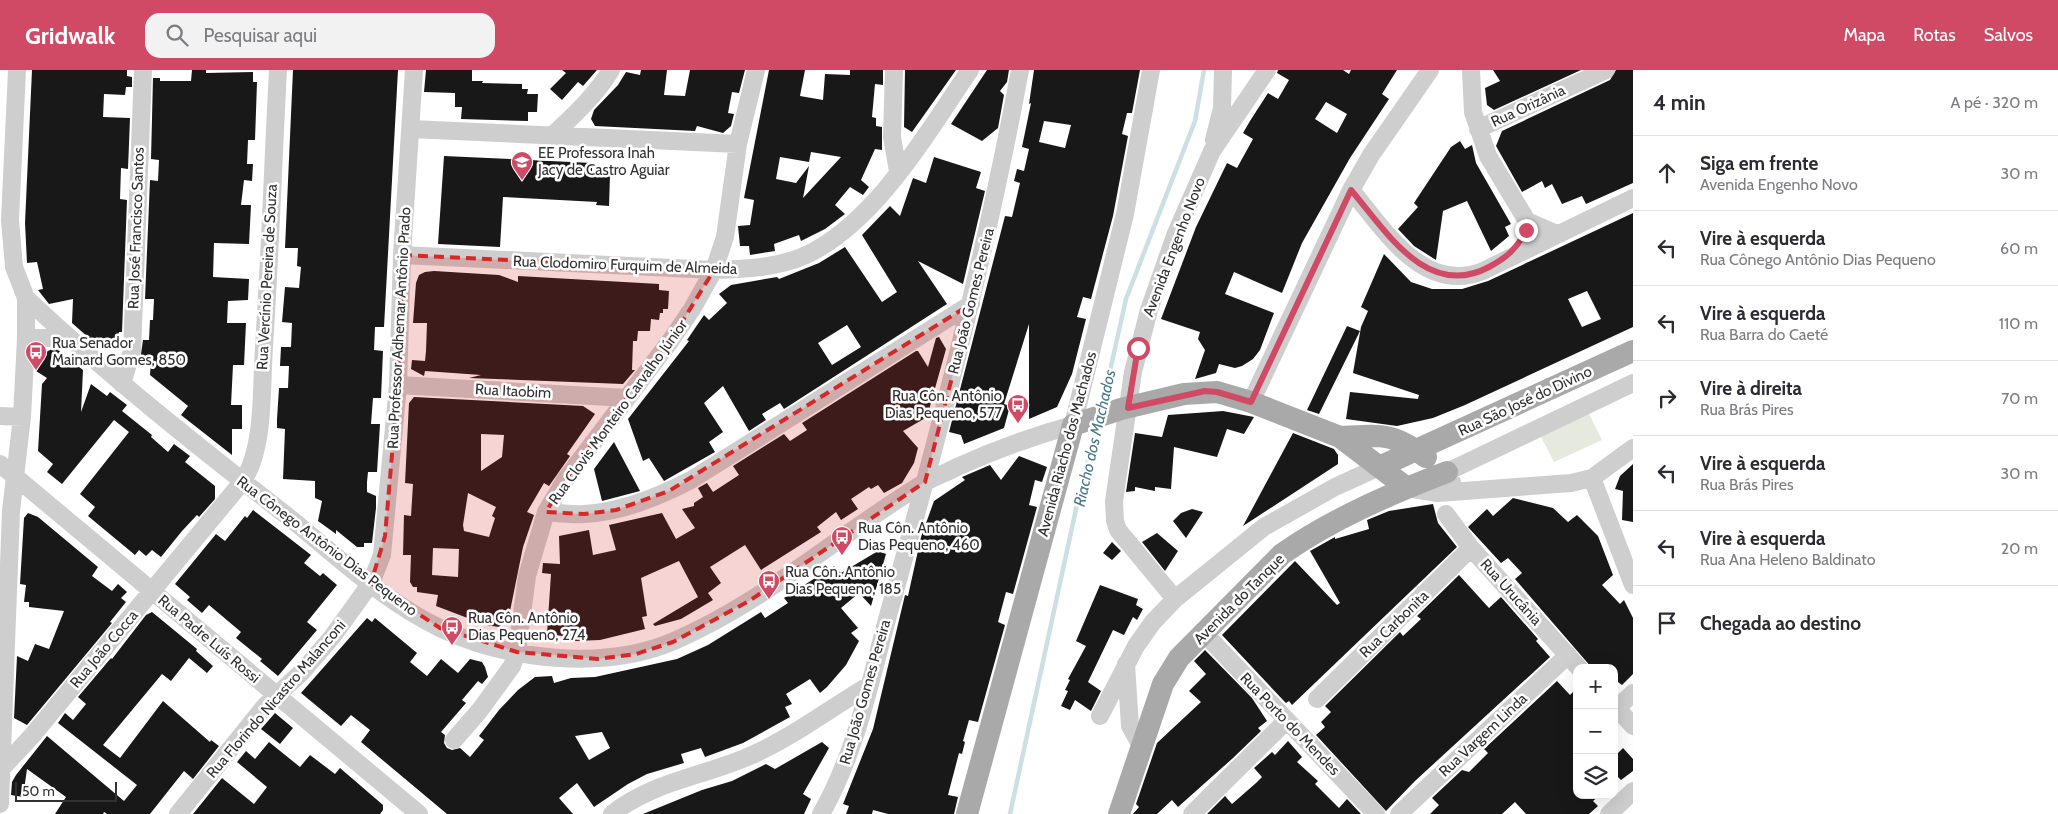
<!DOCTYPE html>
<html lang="pt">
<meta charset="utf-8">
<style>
body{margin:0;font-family:Cabin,sans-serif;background:#f2f2f3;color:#2b2b33}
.controls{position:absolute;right:15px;bottom:15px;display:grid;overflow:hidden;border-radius:10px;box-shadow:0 5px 20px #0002}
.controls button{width:45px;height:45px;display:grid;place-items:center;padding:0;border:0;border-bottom:1px solid #e1e1e2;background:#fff;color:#2b2b33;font:25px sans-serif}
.scale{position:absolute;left:15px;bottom:12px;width:102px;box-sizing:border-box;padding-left:5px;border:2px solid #313131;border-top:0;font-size:14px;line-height:18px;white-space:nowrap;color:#313131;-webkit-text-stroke:4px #fff;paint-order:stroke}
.stop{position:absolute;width:15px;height:15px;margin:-11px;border:4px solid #d14a65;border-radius:50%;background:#fff}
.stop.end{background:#d14a65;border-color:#fff;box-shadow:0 1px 5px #0008}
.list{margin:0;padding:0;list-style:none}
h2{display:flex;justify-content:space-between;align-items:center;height:65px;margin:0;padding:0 20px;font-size:21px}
h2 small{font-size:16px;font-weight:400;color:#7c7c81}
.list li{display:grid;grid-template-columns:32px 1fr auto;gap:15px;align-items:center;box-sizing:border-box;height:75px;padding:0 20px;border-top:1px solid #e1e1e2}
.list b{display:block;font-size:19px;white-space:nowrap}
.list p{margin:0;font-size:16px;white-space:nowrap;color:#7c7c81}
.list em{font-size:16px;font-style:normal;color:#7c7c81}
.icon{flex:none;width:28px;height:28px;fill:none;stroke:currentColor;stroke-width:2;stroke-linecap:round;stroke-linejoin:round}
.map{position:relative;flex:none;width:1633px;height:744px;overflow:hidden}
header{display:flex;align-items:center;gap:30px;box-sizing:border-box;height:70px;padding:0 25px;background:#d14a65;color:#fff}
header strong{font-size:24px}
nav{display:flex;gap:28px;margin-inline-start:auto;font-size:18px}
.search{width:350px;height:45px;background:#f2f2f3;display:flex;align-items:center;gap:12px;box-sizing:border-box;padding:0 18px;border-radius:15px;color:#7c7c81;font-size:19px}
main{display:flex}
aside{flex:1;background:#fff}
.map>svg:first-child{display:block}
.green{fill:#e5e9de}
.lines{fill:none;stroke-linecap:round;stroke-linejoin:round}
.stream{stroke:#cbdfe5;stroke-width:4.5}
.building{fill:#181818;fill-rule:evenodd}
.minor{stroke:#cecece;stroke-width:18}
.major{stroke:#a9a9a9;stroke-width:22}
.route{stroke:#d14a65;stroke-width:6}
.marked{fill:#d62828;fill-opacity:0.2;stroke:#d62828;stroke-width:4;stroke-dasharray:10 6;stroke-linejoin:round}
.labels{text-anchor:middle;stroke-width:5;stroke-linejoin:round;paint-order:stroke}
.street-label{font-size:15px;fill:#313131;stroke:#fff}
.poi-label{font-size:15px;fill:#313131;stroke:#fff;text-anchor:start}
.water-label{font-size:16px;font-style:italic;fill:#48798a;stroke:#fff}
</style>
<header>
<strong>Gridwalk</strong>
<div class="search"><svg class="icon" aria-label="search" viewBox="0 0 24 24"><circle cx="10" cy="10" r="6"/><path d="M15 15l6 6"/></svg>Pesquisar aqui</div>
<nav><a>Mapa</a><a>Rotas</a><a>Salvos</a></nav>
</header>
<main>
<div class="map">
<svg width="1633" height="744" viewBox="0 0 1633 744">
<rect width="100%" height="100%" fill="#fff"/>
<path class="green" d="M1588,342L1602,370L1554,392L1540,365Z"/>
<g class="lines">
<path class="stream" d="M1102,337L1126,229L1195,51L1204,0
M1010,744L1078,430L1098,354"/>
</g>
<path class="building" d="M32,0H127V6L132,7V17H126L125,25L104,24L103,47L130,48L128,99L121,98L120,129L127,130L122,262H119L118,269L89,268L72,253L73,229L49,234L38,220L43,219L37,192L27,193L25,153Z
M192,0H206V3L253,2V12H257L255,70H248L247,94H253L252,111L244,110L241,135H251L249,174L214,173L213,207L249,209L248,230L228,231L227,253H246L244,295H233L231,335H242V359H232V385L181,345L188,336L150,305L151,291H140L143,270H149L150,250H153L154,229H145L150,110L158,111L159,90L151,89L153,8H160V11H191Z
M293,0H398L384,257H375L374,280L383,281L381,328H373L371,354H380L377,402H368L367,412V422L376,426V438L372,473H364V477H357L336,460V464L318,451L322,431L315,428V411L283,409L285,359L277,358V349L279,318H288L289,296H280L281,277H291L292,253L282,252L285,217L299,218L301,197L297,196L298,178H285Z
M426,0H472V11H483L482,13L522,14V19H528L527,24H538L537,42H528V51L461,49L462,37H455V23L424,22Z
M562,0H597L583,16L578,12L562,30L550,19L566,3Z
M641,0H667L664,25L685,26L690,0H745L739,23L732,22L728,43L734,44L731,56L723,63L697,56L695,61L595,56L591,49L594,40L618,15L626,2L640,5Z
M769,0H805L800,26L823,30L825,4L850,5V0H883V15L875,14L872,47L876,48V56L882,57V80L875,79L861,110L869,117L863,125L850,117L835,135L845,144L825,159L801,171L799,165L774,174L775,181L750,185L749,176H740L738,156L750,155L754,130L744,128ZM811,82L841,87L803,128L809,96L796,113L776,109L780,87L809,92Z
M905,0H956L912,62L904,57Z
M987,0H1009L1007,12L1000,21L1004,25L998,58L982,71L951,54Z
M1034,0H1140L1132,43H1127L1122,64L1128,66L1113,146L1091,229L1083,227L1077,247L1086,249L1072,304L1057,337L1029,349V254L1004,334L1010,336L1004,358L964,374L961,365L949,362L1005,146L1012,147L1020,113L1014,111L1017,99L1024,101L1029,79L1022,77L1031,33L1029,34ZM1044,51L1071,55L1065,78L1039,72Z
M1278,0H1343L1349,4L1351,0H1397L1382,24L1389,29L1350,88L1302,173L1282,223L1234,202L1225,224L1274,243L1260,280L1253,289L1242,296L1235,298L1219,294L1216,303L1195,309L1205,280L1198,269L1200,262L1161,249L1196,157L1227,93L1237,98L1253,69L1243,63L1250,51L1268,23L1278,29L1289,10L1277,3ZM1326,32L1347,44L1337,63L1315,49Z
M1493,0H1581L1494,40L1487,35L1485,18L1500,11Z
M1616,0H1633V113L1586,134L1582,126L1562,134L1552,114L1545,118L1542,111L1522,122L1496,76L1502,61L1610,10Z
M1460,71L1465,79L1472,75L1476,93L1511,154L1505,157L1509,166L1491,181L1467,131L1443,141L1436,190L1414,176L1398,159L1418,137L1414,133L1451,77Z
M444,86L592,93V104L610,105L609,136L596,135L597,132L503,127L500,177L438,174Z
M934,87L981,102L976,118L985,121L963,214L918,191L947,234L784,339L780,333L762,344L766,350L749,361L723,316L704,333L723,362L709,372L715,382L664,411L649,388L643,391L628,349L689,271L687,270L704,245L709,250L727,233L719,224L731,215L777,207L779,209L819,193L845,177L882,232L897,222L862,165L890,136L900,146L913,108L926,113ZM847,255L861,277L832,295L818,273Z
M1633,143V257L1465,335L1433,348L1397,356L1346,349L1350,322L1418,329L1419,325L1353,303L1361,257L1368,241L1361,237L1384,184L1411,212L1432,219H1462L1488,211ZM1587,221L1601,249L1582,257L1568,229Z
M434,201L499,205L518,212V206L659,214V220L669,221L668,239H663V243H660L659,250L651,249L650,261H638L637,271H633L632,300H635L623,314L469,308L481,305L425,301L424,306L411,299L412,290L425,291L426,281L427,253H413L416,213L419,205L425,202Z
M1347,256L1360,261L1319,344L1307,340Z
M939,267L946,279L927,347L903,361L918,378L914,393L902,413L884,423L878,415L871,419L869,417L851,429L858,439L841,450L836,442L817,457L821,462L761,500L745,475L710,497L721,513L708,523L713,530L681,549L655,556L653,554L698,527L679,491L641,508L647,546L642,547L645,559L600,570L575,571L563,569V566L547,564L551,504L542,503L543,493L560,494L559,466L589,460L593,485L616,480L609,455L662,443L676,469L695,458L682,439L694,436V433L703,427L698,418L707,413L713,422L739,405L733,396L784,364L790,371L807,360L802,353L916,281H918L928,297L936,268Z
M52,279H57L83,300L81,342L91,314L107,326L110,322L127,335L122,341L152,365L151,367L168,382L174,374L190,386L185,392L215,416V429L199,447L197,445L182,461L161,487L152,480L146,486L139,480L135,485L88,446L95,437L80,424L129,362L114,350L62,414L47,402L53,394L38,381L42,314L47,308L36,301L44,288V283Z
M414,327L583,336L595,344L567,384L570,386L549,416L544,413L527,442L534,445L523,477L509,546L499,557L486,555L436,536L438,525L417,522V517H413L410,512L411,485H403L404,445L411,446L413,414L405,413L409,333ZM481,364L504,365L502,387L481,401ZM468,423L496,437L492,446L495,448L489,467L464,461L463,455ZM433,478L459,479L458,507L432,505Z
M1223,341L1254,347L1244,364L1227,359L1217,387L1174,377L1171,419L1155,417V421L1135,417V421L1126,422L1135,363L1162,367L1168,345Z
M1293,363L1334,379L1338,385V394L1243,456Z
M614,372L640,421L602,431L594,399Z
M1019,386L1047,397L1042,412L1035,410L1029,435L1037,437L1013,524L1006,522L998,552L1005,555L978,652L969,650L963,671L965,672L962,684L959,683L948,725L958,727L954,744H888L873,740L872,744H846L849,736L843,734L873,659L905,525L908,526L921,467L934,431L965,410L962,407L990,395L1001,410Z
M1633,394V452L1622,450L1623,421L1615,419L1620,406Z
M1513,428L1553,438L1568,452L1577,445L1598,466L1613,505L1602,515L1620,534L1624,530L1633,548V604L1622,615L1614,609V598H1592L1515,509L1522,503L1508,488L1501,493L1468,457L1487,439L1493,446Z
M1433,434L1438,453L1457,477L1292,635L1289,631L1286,633L1283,630L1222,565L1295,491L1337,535L1340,533L1310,481L1335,467V469L1369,459L1367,450L1389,441Z
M1192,439L1203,442L1186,468L1173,451L1181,443Z
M253,440L311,485L304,493L320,506L323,503L337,515L307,552L317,560L278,606L260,591L262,589L236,568L241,562L209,535L202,543L187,530L190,527L175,514L216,464L225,471L245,446L247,448Z
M28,443L38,447L98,497L92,506L112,521L118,514L127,522L121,528L126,532L110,552L112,553L27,655L14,648L17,586L28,591L35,574L49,579L64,541L29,537V532H24L26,515L20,514L24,448Z
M1157,463L1178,481L1165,501L1142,472Z
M1112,472L1121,481L1112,490L1103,483Z
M878,481L886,484L871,536L859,523L841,538L858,558L851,563L859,571L846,595L827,617L820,623L810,609L786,624L792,634L785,637L790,647L743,673L705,687L701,678L681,684L684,693L647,704L628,714L594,737L577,713L559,728L573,744H447L361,672L370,660L351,645L341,656L301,623L367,548L372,552L375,548L417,583L410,592L427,606L441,589L458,603L470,589L482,592L485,597L488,607L482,614L478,611L462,630L466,633L441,662L445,665L444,673L447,678L452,680L460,678L470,687L484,670L479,666L499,640L518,620L535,607L552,606L554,613L571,608L595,607L677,589L708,575L761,542L765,548L788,533L784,528L834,496L841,503ZM602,662L610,678L589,690L575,666Z
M1459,505L1489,538L1501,527L1538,569L1536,571L1550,587L1415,711L1386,741L1316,665L1325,657L1321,652L1331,642L1325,636L1400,562L1403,566L1421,549L1417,546Z
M1100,515L1138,529L1136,535L1143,539L1137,550L1133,547L1124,565L1113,560L1088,612L1101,621L1091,641L1075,630L1070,640L1061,636L1068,621L1065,620L1070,610L1068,609L1086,576L1076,571Z
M152,542L197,579L196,581L213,596L207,603L189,588L171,611L162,604L103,675L120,688L163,631L210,672L211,670L219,676L193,709L184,701L150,744H107L104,742L103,744H55L66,727L27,699L23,727L11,725L12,712L16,705L47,666L124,731L137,715L58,653L65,643L73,650L86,634L78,627L111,588L112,589L146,545Z
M1205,580L1252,628L1267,651L1258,658L1261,661L1233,688L1178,737L1172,730L1157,744H1133L1139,737L1136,734L1157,673L1201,632L1189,621L1206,604L1194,591Z
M1557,611L1570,625L1577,618V725H1600L1593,731L1598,736L1589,744H1526L1515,732L1502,744H1430L1439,735L1432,728L1462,700L1469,702L1488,683L1484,679Z
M275,643L293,658L280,674L261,659Z
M1288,671L1302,687L1297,692L1318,711L1315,714L1339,738L1347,729L1361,744H1207L1225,726L1232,734L1256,713L1262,707L1254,698L1272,682L1275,685Z
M269,672L300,697L310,685L335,704L340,698L383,735V740L380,744H193L222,708L254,734L267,717L237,692L246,681L255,689Z
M822,672L829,678L803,724L811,729L804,744H643L702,720L732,711L766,694L775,699Z
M1623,678L1633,689V701L1621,710L1614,703V687Z"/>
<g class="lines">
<path class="minor" d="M894,0L892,67L898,101
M1471,0L1473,42L1488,86L1527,151L1557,164
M411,59L738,74
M1478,59L1606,0
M552,66C574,45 595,26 611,0
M1214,70L1222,38L1223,0
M1351,120C1384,159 1423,225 1483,201L1633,128
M402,185L714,200C744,199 776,198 804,186C875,154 927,63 970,0
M26,228C110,307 200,378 291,449C338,487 385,532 440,558C506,590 605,601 674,571C765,532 839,464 924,413C934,407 946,403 957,397C995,380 1033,366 1073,355L1125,144L1151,0
M26,268H70
M122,314L132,281L143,0
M398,315L627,328
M1251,332L1351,120L1371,85L1430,0
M0,346L22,347
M0,394L419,744
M1592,408L1633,515
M1452,412L1447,402L1633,313
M1407,418L1438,423L1571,413L1592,408L1633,378
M546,442C558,443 572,445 584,444C622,442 658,427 691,410L971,234
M1446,444L1471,478L1579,598
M1175,529L1118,460L1115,451L1114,431L1133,302L1149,240L1176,163L1212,81L1267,0
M1204,563L1376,744
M1126,594L1130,656L1141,676
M1317,629L1471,478
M1614,635L1633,656
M1617,638L1633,623
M1100,646L1136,576L1153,552L1175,529L1264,457L1335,417L1379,397
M454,670L480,640L512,596L517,582L527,506L546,442L565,410L671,270L692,239L714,200L725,167L738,74L756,0
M1,699L31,667L243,411C265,377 261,318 264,277C270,185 273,93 278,0
M0,734L11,441L22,347L26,268V228L14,197L10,150L17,0
M178,744L265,636L302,602L332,567L371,513L382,485L398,315L402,185L414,0
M612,744C653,711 706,706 752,685C793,667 829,639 868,616
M821,744C859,678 872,600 893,528C942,353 987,178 1020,0
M1192,744L1286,651
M1399,744L1568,585
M1609,744L1633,721"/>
<path class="major" d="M1340,367C1382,365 1391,362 1426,387
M1379,397L1633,281
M967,744L1073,355L1121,339L1184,324L1217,322L1251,332L1340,367L1407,418
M1119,744L1163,614L1179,588L1282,484C1332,449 1390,424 1447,402"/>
</g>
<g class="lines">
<path class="route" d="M1138,278L1128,338L1205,321L1217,322L1251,332L1351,120C1386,161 1427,230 1489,197C1506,188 1518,178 1526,160"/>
</g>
<path class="marked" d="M402,185L714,200L671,270L565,410L546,442L584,444L616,440L669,421L971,234L925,412L749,531L673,572L636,584L598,589L517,582L440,558L371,513L385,466L398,315Z"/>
<defs>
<g id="school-pin" transform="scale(1.125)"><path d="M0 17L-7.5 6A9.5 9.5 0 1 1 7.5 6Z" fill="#d14a65" stroke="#fff"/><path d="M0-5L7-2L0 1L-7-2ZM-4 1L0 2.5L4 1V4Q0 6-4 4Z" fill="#fff"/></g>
<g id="bus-pin" transform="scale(1.125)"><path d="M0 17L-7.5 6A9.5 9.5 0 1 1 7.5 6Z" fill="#d14a65" stroke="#fff"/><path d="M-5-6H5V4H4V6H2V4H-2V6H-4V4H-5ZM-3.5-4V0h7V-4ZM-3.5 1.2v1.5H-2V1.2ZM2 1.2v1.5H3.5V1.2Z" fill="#fff"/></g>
</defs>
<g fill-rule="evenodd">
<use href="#school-pin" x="522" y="92"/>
<use href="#bus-pin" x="36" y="282"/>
<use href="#bus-pin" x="1018" y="335"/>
<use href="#bus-pin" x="842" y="467"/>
<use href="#bus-pin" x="769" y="511"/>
<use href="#bus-pin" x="452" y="557"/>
</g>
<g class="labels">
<g class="street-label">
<text transform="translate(1528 36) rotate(-25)" y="5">Rua Orizânia</text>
<text transform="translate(136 158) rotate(-88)" y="5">Rua José Francisco Santos</text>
<text transform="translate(1174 177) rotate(-69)" y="5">Avenida Engenho Novo</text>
<text transform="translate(625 195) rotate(2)" y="5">Rua Clodomiro Furquim de Almeida</text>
<text transform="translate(267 207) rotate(-87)" y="5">Rua Vercínio Pereira de Souza</text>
<text transform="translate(971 231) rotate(-76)" y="5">Rua João Gomes Pereira</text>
<text transform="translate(399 258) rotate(-87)" y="5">Rua Professor Adhemar Antônio Prado</text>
<text transform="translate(513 321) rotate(3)" y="5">Rua Itaobim</text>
<text transform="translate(1525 331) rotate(-25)" y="5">Rua São José do Divino</text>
<text transform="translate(618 342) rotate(-54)" y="5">Rua Clovis Monteiro Carvalho Júnior</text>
<text transform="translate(1067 374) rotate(-75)" y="5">Avenida Riacho dos Machados</text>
<text transform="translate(327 476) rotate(37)" y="5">Rua Cônego Antônio Dias Pequeno</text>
<text transform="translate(1511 522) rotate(48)" y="5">Rua Urucânia</text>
<text transform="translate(1239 529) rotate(-45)" y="5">Avenida do Tanque</text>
<text transform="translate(1394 554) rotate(-44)" y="5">Rua Carbonita</text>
<text transform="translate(209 569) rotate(40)" y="5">Rua Padre Luís Rossi</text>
<text transform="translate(104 579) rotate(-50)" y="5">Rua João Cocca</text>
<text transform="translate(865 622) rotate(-74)" y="5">Rua João Gomes Pereira</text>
<text transform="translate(276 629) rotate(-49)" y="5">Rua Florindo Nicastro Malanconi</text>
<text transform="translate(1290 654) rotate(46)" y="5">Rua Porto do Mendes</text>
<text transform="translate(1483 665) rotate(-43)" y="5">Rua Vargem Linda</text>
</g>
<g class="poi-label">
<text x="538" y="88">EE Professora Inah<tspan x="538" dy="17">Jacy de Castro Aguiar</tspan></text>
<text x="52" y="278">Rua Senador<tspan x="52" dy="17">Mainard Gomes, 850</tspan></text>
<text x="1002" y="331" text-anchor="end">Rua Côn. Antônio<tspan x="1002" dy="17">Dias Pequeno, 577</tspan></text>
<text x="858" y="463">Rua Côn. Antônio<tspan x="858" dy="17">Dias Pequeno, 460</tspan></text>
<text x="785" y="507">Rua Côn. Antônio<tspan x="785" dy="17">Dias Pequeno, 185</tspan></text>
<text x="468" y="553">Rua Côn. Antônio<tspan x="468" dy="17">Dias Pequeno, 274</tspan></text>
</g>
<g class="water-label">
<text transform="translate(1094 368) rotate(-77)" y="6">Riacho dos Machados</text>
</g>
</g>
</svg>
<div class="controls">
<button>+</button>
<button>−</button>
<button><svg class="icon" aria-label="layers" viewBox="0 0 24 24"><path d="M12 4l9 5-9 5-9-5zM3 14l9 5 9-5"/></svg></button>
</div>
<div class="scale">50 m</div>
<div class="stop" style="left:1138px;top:278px"></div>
<div class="stop end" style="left:1526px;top:160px"></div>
</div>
<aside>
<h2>4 min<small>A pé · 320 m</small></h2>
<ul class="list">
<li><svg class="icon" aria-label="ahead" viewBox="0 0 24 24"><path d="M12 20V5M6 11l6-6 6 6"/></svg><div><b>Siga em frente</b><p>Avenida Engenho Novo</p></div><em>30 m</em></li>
<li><svg class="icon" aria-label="left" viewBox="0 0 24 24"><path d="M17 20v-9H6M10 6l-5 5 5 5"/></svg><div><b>Vire à esquerda</b><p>Rua Cônego Antônio Dias Pequeno</p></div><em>60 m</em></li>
<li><svg class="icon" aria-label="left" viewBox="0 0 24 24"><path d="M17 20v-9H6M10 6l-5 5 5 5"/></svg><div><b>Vire à esquerda</b><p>Rua Barra do Caeté</p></div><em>110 m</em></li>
<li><svg class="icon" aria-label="right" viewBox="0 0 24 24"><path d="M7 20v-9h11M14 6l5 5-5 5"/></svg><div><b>Vire à direita</b><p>Rua Brás Pires</p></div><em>70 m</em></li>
<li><svg class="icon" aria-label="left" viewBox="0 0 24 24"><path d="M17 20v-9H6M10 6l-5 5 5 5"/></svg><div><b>Vire à esquerda</b><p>Rua Brás Pires</p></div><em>30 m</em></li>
<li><svg class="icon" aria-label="left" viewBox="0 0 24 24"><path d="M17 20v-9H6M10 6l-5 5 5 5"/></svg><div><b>Vire à esquerda</b><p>Rua Ana Heleno Baldinato</p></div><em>20 m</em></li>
<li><svg class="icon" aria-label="arrive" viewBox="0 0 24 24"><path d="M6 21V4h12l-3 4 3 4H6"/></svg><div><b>Chegada ao destino</b></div></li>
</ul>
</aside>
</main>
